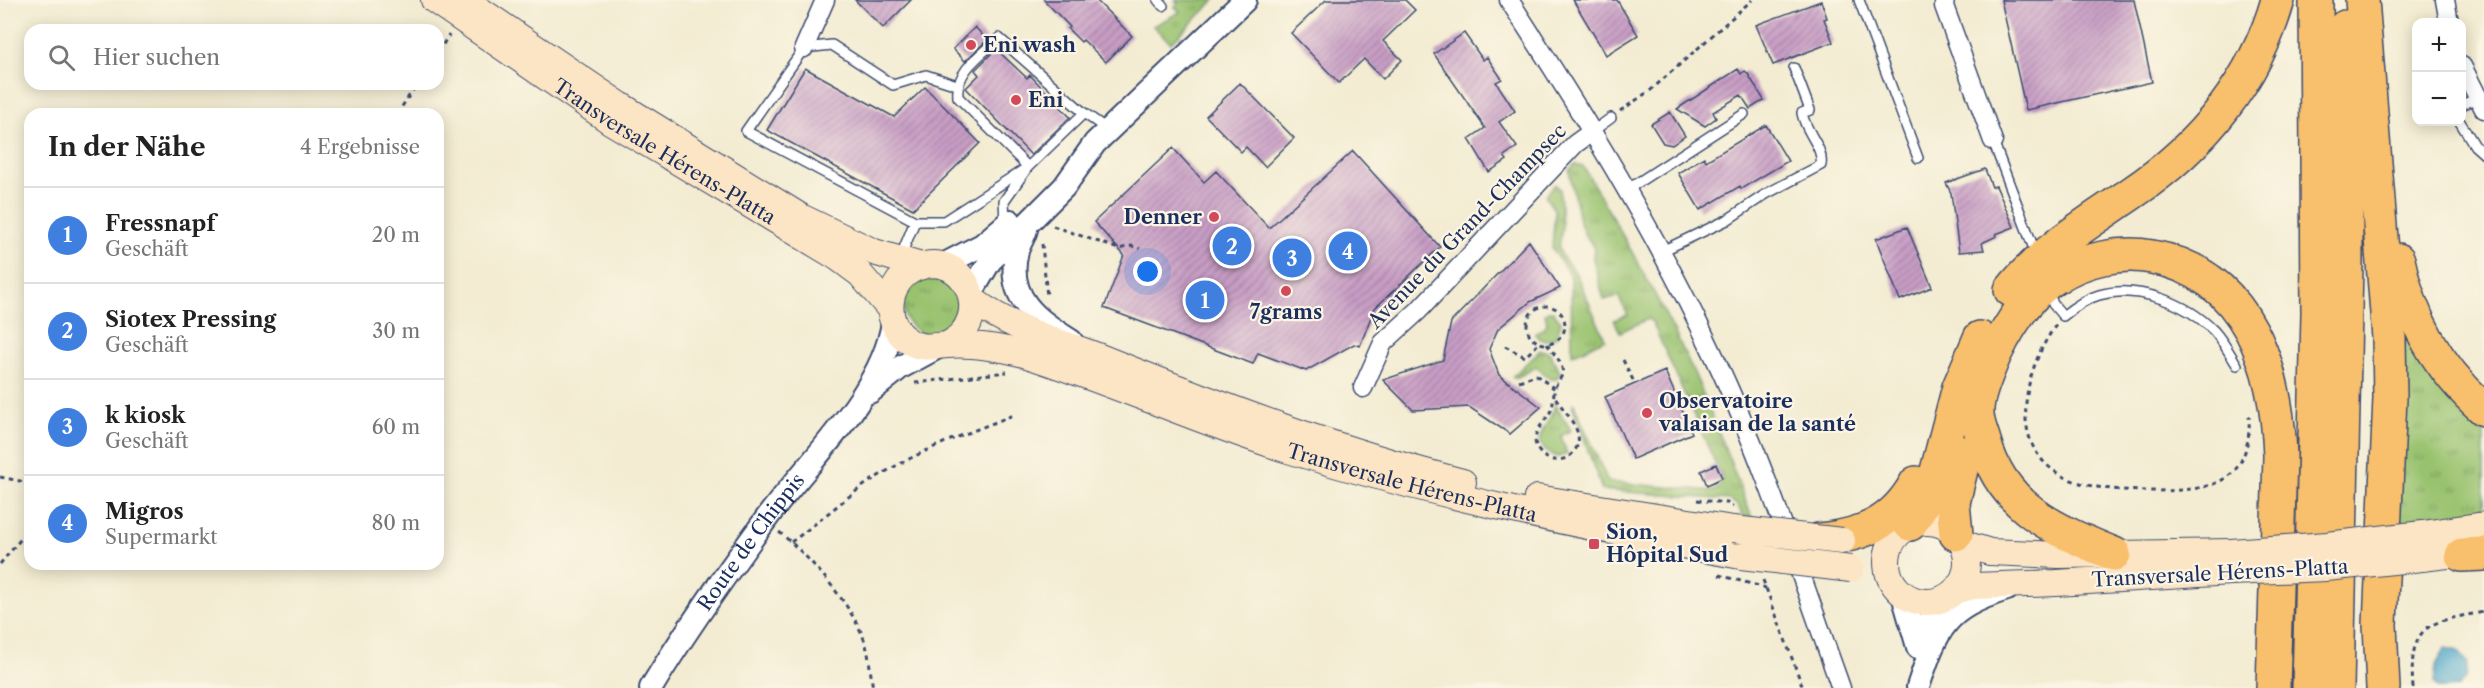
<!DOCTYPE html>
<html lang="de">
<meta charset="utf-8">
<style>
body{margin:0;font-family:"Libre Caslon Text",serif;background:#f2f2f2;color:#222}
.controls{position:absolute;right:18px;top:18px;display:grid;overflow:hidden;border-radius:12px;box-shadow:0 3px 15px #0003}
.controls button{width:54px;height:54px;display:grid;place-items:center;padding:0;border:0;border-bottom:2px solid #e0e0e0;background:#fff;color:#222;font:30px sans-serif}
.you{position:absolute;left:1148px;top:272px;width:21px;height:21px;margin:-15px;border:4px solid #fff;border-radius:50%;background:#1a73e8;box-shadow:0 0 0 9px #1a73e833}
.badge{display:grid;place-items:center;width:39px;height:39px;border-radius:50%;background:#0f766e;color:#fff;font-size:20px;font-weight:700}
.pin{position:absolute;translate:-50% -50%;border:3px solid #fff;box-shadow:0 2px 6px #0006}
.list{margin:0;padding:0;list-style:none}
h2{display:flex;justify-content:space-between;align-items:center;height:78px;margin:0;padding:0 24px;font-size:26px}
h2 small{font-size:20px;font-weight:400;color:#767676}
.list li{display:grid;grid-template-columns:39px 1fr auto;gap:18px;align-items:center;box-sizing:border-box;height:96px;padding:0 24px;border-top:2px solid #e0e0e0}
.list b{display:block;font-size:22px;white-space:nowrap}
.list p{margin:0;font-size:20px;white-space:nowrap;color:#767676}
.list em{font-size:20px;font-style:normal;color:#767676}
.icon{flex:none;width:33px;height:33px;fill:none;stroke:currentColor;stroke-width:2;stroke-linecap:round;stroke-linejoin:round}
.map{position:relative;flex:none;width:2484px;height:688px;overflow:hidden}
.search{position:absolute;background:#fff;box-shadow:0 3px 15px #0003;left:24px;top:24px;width:420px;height:66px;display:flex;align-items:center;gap:15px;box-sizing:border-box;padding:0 21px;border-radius:18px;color:#767676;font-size:22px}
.panel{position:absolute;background:#fff;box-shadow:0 3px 15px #0003;left:24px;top:108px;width:420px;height:462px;border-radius:18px}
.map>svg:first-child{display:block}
.grass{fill:url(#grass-tufts);stroke:#5a7866;stroke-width:1.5}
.water{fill:#4ca7ca;stroke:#346b94;stroke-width:1.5}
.building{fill:url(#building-hatch)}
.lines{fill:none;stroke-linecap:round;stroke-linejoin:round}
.service-casing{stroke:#3b4b6f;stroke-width:12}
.minor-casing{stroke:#3b4b6f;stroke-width:21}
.tertiary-casing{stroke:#3b4b6f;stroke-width:26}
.secondary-casing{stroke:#3b4b6f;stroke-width:28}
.motorway-casing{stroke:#3b4b6f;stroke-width:36}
.path{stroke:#3b4b6f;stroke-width:3;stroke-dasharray:4.5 4.5;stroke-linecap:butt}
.service{stroke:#fff;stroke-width:9}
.minor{stroke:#fff;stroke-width:18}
.tertiary{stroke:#fff;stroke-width:22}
.secondary{stroke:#fce5c4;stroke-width:26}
.motorway{stroke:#f8bf6c;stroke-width:33}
.secondary-bridge-casing{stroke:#3b4b6f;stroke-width:28;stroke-linecap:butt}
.secondary-bridge{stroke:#fce5c4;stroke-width:26}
.poi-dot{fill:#d1495b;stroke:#fcf5e5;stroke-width:2}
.labels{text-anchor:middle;stroke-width:4.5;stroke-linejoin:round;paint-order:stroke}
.poi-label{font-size:20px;font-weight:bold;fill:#1b2f5e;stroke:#fcf5e5;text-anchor:start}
.street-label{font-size:20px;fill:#1b2f5e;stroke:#fcf5e5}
</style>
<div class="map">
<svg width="2484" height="688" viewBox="0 0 2484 688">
<defs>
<pattern id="grass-tufts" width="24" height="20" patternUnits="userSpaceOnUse" patternTransform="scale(1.5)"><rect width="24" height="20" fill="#99c26e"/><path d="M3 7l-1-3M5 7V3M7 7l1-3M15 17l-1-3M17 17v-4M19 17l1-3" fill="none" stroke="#7c9e5e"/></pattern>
<pattern id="building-hatch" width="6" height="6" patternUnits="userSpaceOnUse" patternTransform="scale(1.5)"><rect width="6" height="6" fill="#c89dc5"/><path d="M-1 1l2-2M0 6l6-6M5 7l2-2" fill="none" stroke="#a280a3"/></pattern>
</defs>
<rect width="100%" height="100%" fill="#fcf5e5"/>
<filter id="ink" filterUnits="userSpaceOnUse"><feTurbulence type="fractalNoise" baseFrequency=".0167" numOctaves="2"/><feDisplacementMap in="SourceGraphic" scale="12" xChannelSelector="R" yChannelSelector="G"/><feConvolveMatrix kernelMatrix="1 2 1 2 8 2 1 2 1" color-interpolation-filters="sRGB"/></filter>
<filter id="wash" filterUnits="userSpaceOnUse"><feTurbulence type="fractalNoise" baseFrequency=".008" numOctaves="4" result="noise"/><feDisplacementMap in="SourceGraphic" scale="24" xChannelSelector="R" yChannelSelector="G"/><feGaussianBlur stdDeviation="1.35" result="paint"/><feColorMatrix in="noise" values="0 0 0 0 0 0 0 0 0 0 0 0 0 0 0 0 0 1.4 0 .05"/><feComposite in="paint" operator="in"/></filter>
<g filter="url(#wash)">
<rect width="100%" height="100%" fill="#f3ecd2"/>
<path class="grass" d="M1175,0H1215L1171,43L1153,26L1180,12L1175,7L1178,3Z
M1575,164L1583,166C1622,234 1661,301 1694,373C1715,420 1733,469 1752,518L1743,516L1738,506L1730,500L1602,490L1573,407V402L1608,482L1714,491L1719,488L1722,478L1652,322L1648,319L1620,332L1614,320L1628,315L1618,296L1604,300L1593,259L1594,246L1585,235L1579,220L1569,170Z
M1555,184L1560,189L1562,228L1559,247L1561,255L1576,274L1605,339L1572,355L1571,277L1552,248L1555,211L1545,196Z
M904 307a28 28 0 1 1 56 0a28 28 0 1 1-56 0Z
M1548,311H1553L1561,322L1557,336C1548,342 1541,342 1534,333L1544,328L1547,323L1545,314Z
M2403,312L2484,422V514L2399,522Z
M1540,350L1549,352L1560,372L1557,379H1550L1536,367L1516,378L1512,377Z
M1555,405L1571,430L1561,436L1567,454L1558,457L1546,452L1539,441C1542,427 1552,419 1555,405Z"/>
<path class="water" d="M2445,648L2458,651L2468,663L2466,677L2459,687L2439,688L2434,683L2436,665Z"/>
<g id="blocks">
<path class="building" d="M855,0H911L883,28Z
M1044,0H1096L1132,36L1106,62L1083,40L1081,42L1068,29L1070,27Z
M1326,0H1405L1415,10L1383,41L1402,60L1383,79L1364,59L1339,83L1291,33Z
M1573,0H1617L1638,35L1606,55Z
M2001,0H2134L2152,82L2026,110Z
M1821,1L1827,18L1824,19L1833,42L1773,65L1756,25Z
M975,27L987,40L965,61L953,49Z
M1464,33L1483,60L1487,57L1502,79L1496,82L1515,111L1499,122L1517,147L1504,156L1507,160L1489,172L1469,139L1485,128L1434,54Z
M996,49L1027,78L1030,75L1070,117L1031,155L966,88L979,75L975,70Z
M805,68L894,117L925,87L980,143L913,209L767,130Z
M1738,69L1741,74L1745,71L1748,74L1764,100L1750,109L1741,95L1713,112L1716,118L1705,126L1677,109Z
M1240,83L1294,138L1265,167L1246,147L1241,152L1206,116Z
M1670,112L1685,136L1672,145L1663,143L1651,124Z
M1766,125L1788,161L1741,189L1740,186L1700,210L1678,173L1704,157L1706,161Z
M1173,148L1204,182L1216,171L1269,228L1353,151L1440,247L1374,309L1360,346L1354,344L1306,371L1258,353L1253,364L1104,308L1124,255L1094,222Z
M1985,169L1992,187L1996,186L2014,227L1996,234L1997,236L1982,243L1984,250L1959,252L1951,193L1946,183Z
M1907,227L1932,287L1900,300L1876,239Z
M1529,241L1560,288L1530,302L1498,329L1489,349L1499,375L1541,407L1510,434L1469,407L1413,410L1383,380L1443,360L1451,322Z
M1665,371L1692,433L1633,459L1605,397Z
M1716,464L1722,478L1707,485L1701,471Z"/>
</g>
</g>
<g filter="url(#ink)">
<use href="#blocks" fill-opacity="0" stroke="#3b4b6f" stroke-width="1.5"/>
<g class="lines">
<g class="service-casing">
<path id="service" d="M1158,0L1163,6
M1859,0L1918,158
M957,85L926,75L893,85L832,45L804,48L746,131L915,221H944L1028,167L1084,113
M2462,105L2477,98
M2460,122L2475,146L2484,154
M1593,131L1611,118
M1993,141L2034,249
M1628,189L1744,114
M1005,222L1004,201L1028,167L958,97C955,71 982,54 999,38L1084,113L1108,130
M1662,251L1727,220L1766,194L1821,165C1824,147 1805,132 1802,113L1810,110L1794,68
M900,258L915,221
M2049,294L2053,304L2063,316C2074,307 2085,299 2099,295C2137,284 2187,303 2214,331C2223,341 2230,354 2237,365"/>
</g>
<g class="minor-casing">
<path id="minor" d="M1509,0C1584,116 1656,232 1715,358C1765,464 1801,577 1841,688
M1945,0L1944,6L1993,141
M2445,0L2449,22
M804,48L825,0
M2462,66L2484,109
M1363,388L1383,343L1418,311L1575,144L1593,131"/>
</g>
<g class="tertiary-casing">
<g id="tertiary">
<path d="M1026,229C1024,237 1019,244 1017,251C1005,298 1037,319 1071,341"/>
<path d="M941,266L982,245L1010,221"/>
<path d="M971,293L990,261L1064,187L1095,143L1245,0"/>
<path d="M870,392L901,367L938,347"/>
<path d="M1903,595L1918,647"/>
<path d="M1924,634L1933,613L1945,598"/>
<path d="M1918,687C1938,626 1945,609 2007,589"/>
<path id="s1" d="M651,688C687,628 728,571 769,515C810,460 884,390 893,322"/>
</g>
</g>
<g class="secondary-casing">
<g id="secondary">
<path id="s2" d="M434,0L610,121L837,257L860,274L890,309"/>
<path d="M465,0L620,105L801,217L874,252L921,266"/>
<path d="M973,300C1012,330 1059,341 1105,359C1222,406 1340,451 1463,482"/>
<path id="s3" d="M947,345C997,319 965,247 916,268C887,280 881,320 907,340C920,350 932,346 948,345C968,343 1004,348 1024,354C1112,382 1197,421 1285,449C1435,496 1588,528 1741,556"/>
<path d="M1537,498L1733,529"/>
<circle cx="1927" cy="562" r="40"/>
<path d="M2423,534L2484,525"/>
<path d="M1964,544L1990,552L2059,555L2231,552"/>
<path d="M2422,558L2481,551"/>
<path d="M1956,590L1974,586L2056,583L2231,572"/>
</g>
</g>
<g class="motorway-casing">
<path id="motorway" d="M2362,0L2389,338L2390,398L2380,625L2383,688
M2398,260C2410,320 2439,369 2484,409
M2011,290C2044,249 2090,222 2132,193C2202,146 2255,81 2278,0
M1910,524L1933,486L1959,387L1980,338
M1956,534L1953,503L1965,453
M1819,540C1863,535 1893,524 1916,483
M2114,554C2055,530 2002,508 1984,441C1981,431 1976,420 1977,410C1977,395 1989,368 1995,354C2009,325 2028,294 2056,277C2084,259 2120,251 2152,257C2249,274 2277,370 2280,456L2273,688
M2462,555L2484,554
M2309,688L2318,313L2316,0
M2337,688L2346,264L2345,27"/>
</g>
<path class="path" d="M438,52L449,35
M1620,111L1651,90L1752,0
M397,114L417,84
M1053,226L1119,249L1132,246L1140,249
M1042,244L1047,297
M1527 325a19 19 0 1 1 38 0a19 19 0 1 1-38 0Z
M2056,325C2024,369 2003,451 2069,479C2096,490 2130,491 2159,491C2183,490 2215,490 2233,472C2247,458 2250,435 2249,416
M1547,344C1552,352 1560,359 1562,368C1564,376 1559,379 1556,385C1553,392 1554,401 1552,408C1547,422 1528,433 1538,450C1551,470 1582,458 1578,435C1576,423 1560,406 1554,395
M1505,346L1525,357L1539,343
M1623,360L1635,384
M1519,381L1536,375L1555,389
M915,383L1007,372
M0,477L30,483
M1697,500L1727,503L1733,507
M779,532C810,557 852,604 865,642C870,657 870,673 873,688
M791,542C821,521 846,496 877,477C920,450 968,433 1016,414
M0,564L30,528
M1719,575L1766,588
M1763,580L1803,688
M2413,688C2408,623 2428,622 2484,612"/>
<use href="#service" class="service"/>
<use href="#minor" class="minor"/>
<use href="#tertiary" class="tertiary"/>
<use href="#secondary" class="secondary"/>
<use href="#motorway" class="motorway"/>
<g class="secondary-bridge-casing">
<path id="secondary-bridge" d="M1733,529L1842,541
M2231,552L2327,545L2423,534
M1741,556L1851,569
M2231,572L2326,568L2422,558"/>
</g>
<use href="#secondary-bridge" class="secondary-bridge"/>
</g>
</g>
<g class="poi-dot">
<circle cx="971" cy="45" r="6"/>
<circle cx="1016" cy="100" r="6"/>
<circle cx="1214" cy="217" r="6"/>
<circle cx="1286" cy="291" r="6"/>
<circle cx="1647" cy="413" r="6"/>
<rect x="1588" y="538" width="12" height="12" rx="3"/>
</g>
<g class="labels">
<g class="poi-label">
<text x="983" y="52">Eni wash</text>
<text x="1028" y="107">Eni</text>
<text x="1202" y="224" text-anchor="end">Denner</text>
<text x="1286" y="319" text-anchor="middle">7grams</text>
<text x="1659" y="408">Observatoire<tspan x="1659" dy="23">valaisan de la santé</tspan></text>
<text x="1606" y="539">Sion,<tspan x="1606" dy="23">Hôpital Sud</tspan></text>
</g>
<g class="street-label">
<text dy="7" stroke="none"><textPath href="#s2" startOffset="276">Transversale Hérens-Platta</textPath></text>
<text transform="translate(1467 226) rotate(-46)" y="7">Avenue du Grand-Champsec</text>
<text dy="7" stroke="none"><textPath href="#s3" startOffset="746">Transversale Hérens-Platta</textPath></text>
<text dy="7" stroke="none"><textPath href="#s1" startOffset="177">Route de Chippis</textPath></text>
<text transform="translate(2220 573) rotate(-3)" y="7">Transversale Hérens-Platta</text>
</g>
</g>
</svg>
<div class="controls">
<button>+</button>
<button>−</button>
</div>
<div class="you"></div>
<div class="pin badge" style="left:1205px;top:300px;background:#3f7fe0">1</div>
<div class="pin badge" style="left:1232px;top:246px;background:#3f7fe0">2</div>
<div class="pin badge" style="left:1292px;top:258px;background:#3f7fe0">3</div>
<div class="pin badge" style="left:1348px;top:251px;background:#3f7fe0">4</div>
<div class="search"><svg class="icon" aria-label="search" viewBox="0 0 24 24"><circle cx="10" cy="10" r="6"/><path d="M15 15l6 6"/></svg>Hier suchen</div>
<section class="panel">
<h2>In der Nähe<small>4 Ergebnisse</small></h2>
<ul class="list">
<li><span class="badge" style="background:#3f7fe0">1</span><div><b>Fressnapf</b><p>Geschäft</p></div><em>20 m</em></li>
<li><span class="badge" style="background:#3f7fe0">2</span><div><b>Siotex Pressing</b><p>Geschäft</p></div><em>30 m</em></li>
<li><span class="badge" style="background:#3f7fe0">3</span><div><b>k kiosk</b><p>Geschäft</p></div><em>60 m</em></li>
<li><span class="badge" style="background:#3f7fe0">4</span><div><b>Migros</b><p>Supermarkt</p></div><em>80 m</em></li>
</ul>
</section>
</div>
